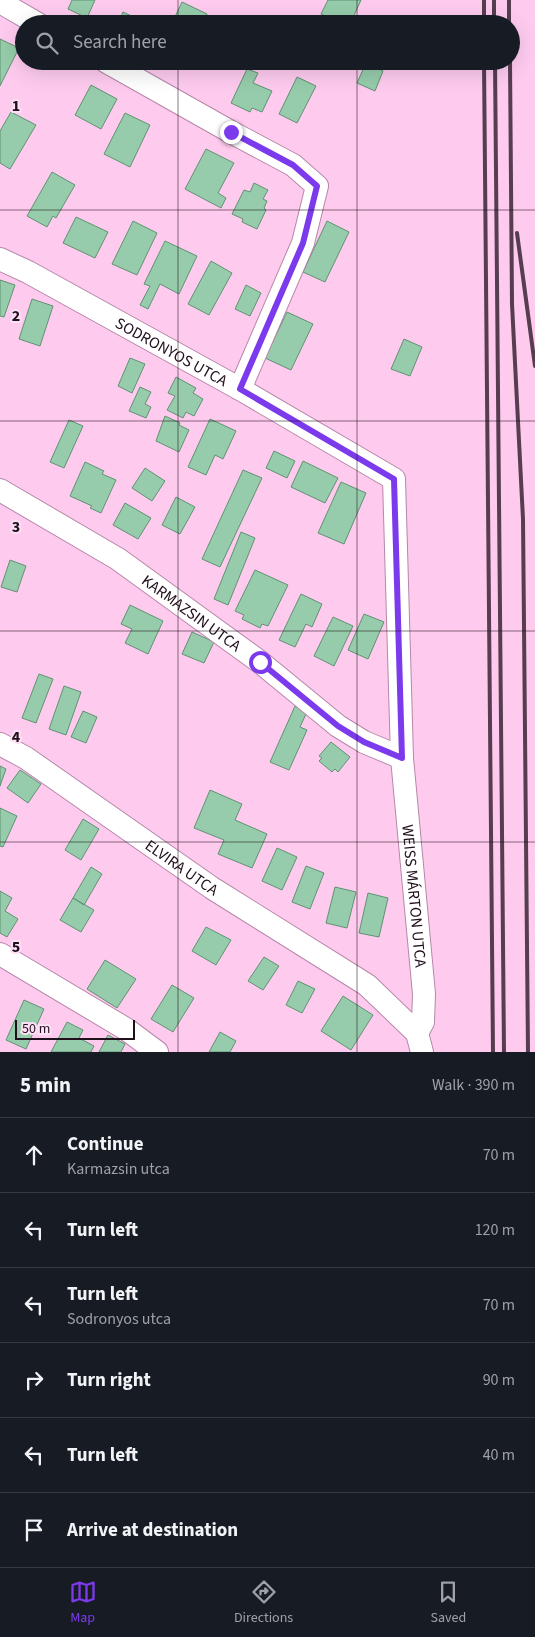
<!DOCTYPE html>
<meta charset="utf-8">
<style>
body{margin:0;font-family:"Source Sans 3",sans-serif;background:#20242c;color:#f1f3f6}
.scale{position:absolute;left:15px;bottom:12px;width:120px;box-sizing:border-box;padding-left:5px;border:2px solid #200f1c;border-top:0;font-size:14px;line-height:18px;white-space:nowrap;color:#200f1c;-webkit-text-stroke:4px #fedff5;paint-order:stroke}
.stop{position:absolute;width:15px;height:15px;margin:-11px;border:4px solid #7c3aed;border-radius:50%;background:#fff}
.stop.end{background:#7c3aed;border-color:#fff;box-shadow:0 1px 5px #0008}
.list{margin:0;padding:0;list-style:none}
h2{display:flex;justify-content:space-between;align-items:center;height:65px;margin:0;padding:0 20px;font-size:21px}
h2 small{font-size:16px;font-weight:400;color:#9ea1a6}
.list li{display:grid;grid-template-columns:32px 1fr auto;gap:15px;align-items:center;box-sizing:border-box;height:75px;padding:0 20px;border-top:1px solid #363941}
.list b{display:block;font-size:19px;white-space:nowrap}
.list p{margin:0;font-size:16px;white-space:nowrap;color:#9ea1a6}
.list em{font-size:16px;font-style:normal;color:#9ea1a6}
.icon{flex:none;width:28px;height:28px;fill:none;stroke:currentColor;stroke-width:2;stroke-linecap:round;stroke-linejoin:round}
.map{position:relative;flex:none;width:535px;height:1052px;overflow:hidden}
.search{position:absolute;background:#171b24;box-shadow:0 5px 20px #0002;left:15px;right:15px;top:15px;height:55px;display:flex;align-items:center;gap:12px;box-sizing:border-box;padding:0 18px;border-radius:28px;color:#9ea1a6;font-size:19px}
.sheet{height:515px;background:#171b24}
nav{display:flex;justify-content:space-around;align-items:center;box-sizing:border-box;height:70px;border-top:1px solid #363941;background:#171b24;font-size:14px;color:#9ea1a6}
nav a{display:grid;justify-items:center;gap:2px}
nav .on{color:#7c3aed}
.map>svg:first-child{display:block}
.building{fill:#96ccab;stroke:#5f9273}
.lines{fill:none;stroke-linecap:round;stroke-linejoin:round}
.minor-casing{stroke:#b687a9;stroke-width:24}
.minor{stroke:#fff;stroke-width:22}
.rail{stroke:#563d50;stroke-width:4}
.route{stroke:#7c3aed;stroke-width:6}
.grid{fill:none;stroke:#200f1c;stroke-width:1;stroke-opacity:0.55}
.labels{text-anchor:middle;stroke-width:4;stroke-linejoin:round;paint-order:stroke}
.street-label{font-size:16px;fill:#200f1c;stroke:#fedff5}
.grid-label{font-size:16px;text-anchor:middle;font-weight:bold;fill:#200f1c;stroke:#fedff5;stroke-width:4;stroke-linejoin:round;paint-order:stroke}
</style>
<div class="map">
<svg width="535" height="1052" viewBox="0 0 535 1052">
<rect width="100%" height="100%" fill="#fecbef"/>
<path class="building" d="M72,0H95L87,18L68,9Z
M328,0H361L350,24H341L321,14Z
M182,2L207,14L203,24H180L173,21Z
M123,12L142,21L141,24H118Z
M0,39L19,48L0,86Z
M366,63L383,71L375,91L357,83Z
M247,69L258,73L253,83L272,91L262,112L252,108L250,112L231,103Z
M297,77L316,86L297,123L279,114Z
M91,85L117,99L101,129L75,115Z
M11,112L36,125L10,169L0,163V131Z
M125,113L150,125L130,167L104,154Z
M206,149L234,163L218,193L226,198L221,208L185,189Z
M52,172L75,185L56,218L53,216L47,227L27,216Z
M254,183L268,190L263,199L267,201L264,208L266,210L257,229L242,222L243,219L232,214L244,190L250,192Z
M76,217L108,232L95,258L63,243Z
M133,221L157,233L137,275L112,264Z
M327,221L349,232L325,282L303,272Z
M165,241L197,256L179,294L160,284L148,309L140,305L150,286L144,284Z
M211,261L232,273L209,315L188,304Z
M0,280L15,285L4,317L0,316Z
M246,285L261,293L250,316L235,309Z
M32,299L53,306L40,346L19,339Z
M287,312L313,324L291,370L265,358Z
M404,339L422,347L410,376L391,369Z
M130,358L145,364L132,393L118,386Z
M176,377L196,388L193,393L203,399L194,416L186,412L183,418L167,410L175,396L168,393Z
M140,387L151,392L145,404L151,407L146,418L129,411Z
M165,416L180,423L179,425L189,430L179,452L156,441Z
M210,419L236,431L223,459L215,455L206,475L188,467Z
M69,420L83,426L64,468L50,462Z
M274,451L295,461L287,478L266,468Z
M303,461L338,478L325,503L291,487Z
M85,462L104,471L102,474L116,480L101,513L90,508L92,506L70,496Z
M145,468L165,481L152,501L132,488Z
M243,470L262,478L220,567L202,559Z
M341,482L366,493L344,544L318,533Z
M176,497L195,507L180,534L162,525Z
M125,503L151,518L138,539L113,525Z
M241,532L255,538L228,605L214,599Z
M10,560L26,566L17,592L1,587Z
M255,570L288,585L268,626L262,624L260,628L242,619L244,615L235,611Z
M301,594L322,604L312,627L306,624L295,647L279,640Z
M130,605L163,621L148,654L125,643L132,629L121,624Z
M364,614L384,622L368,659L348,650Z
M333,617L353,626L334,666L314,656Z
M192,632L214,642L204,663L182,654Z
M39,674L53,679L36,723L22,718Z
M64,686L81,692L66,735L49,729Z
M295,706L307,712L300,727L307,730L289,770L270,762Z
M83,711L97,717L86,743L71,737Z
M331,742L350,757L338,772L335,769L332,772L319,761L322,758L319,756Z
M0,766L6,769L0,786Z
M20,770L41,784L28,803L7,788Z
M210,790L242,804L235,820L267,834L252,868L218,854L224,840L194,828Z
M0,808L17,816L3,847L0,846Z
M83,819L99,829L81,860L65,850Z
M277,848L297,857L282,890L262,881Z
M306,866L324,873L310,909L292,902Z
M91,867L102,874L84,905L73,898Z
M335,887L356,892L347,928L326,923Z
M0,891L12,898L5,911L18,919L7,937L0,933Z
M368,893L388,898L379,937L359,933Z
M73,898L94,910L81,932L60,920Z
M206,927L231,940L216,965L192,951Z
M264,957L279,966L263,990L248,981Z
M105,960L136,979L117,1008L87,989Z
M298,981L315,989L302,1013L286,1005Z
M172,985L194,998L173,1032L151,1019Z
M343,996L373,1015L351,1050L321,1031Z
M24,1000L44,1009L26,1049L6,1040Z
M67,1022L83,1030L79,1038L94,1046L91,1052H51Z
M220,1032L236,1041L230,1052H209Z
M108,1035L125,1044L121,1052H99Z"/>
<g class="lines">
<g class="minor-casing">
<g id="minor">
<path d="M0,2L38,24"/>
<path d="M105,61L231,132L293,165L317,186L303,243L240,389"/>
<path id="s1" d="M0,259L28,272L240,389L394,479L402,758L424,994L423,1022L417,1033"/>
<path id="s2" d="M0,490L118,559L260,662L338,726L364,742L402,758"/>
<path id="s3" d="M0,744L26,758L212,888L367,985L417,1033L422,1052"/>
<path d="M0,954L126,1029L157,1052"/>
</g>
</g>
<use href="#minor" class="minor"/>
<path class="rail" d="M484,0V24
M494,0V24
M509,0V24
M484,61L493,1052
M495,61L504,1052
M510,61L512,304L523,519L528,1052
M517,233L535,366"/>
</g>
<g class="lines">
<path class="route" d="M231,132L293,165L317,186L303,243L240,389L394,479L402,758L364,742L338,726L260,662"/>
</g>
<path class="grid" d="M178,0V24M357,0V24M178,61V1052M357,61V1052M0,210H535M0,421H535M0,631H535M0,842H535"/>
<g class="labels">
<g class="street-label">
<text dy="6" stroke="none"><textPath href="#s1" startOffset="195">SODRONYOS UTCA</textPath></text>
<text dy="6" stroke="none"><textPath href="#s2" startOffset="228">KARMAZSIN UTCA</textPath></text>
<text dy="6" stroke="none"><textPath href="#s3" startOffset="220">ELVIRA UTCA</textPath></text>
<text dy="6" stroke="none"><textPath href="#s1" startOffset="869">WEISS MÁRTON UTCA</textPath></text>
</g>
</g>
<g class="grid-label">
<text x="16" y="111">1</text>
<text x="16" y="321">2</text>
<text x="16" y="532">3</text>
<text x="16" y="742">4</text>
<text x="16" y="952">5</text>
</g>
</svg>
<div class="scale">50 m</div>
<div class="stop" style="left:260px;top:662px"></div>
<div class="stop end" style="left:231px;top:132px"></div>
<div class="search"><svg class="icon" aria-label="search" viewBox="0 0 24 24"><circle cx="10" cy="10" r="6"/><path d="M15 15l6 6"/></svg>Search here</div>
</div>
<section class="sheet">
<h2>5 min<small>Walk · 390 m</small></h2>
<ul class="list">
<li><svg class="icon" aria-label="ahead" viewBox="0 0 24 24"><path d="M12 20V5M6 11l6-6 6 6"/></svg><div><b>Continue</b><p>Karmazsin utca</p></div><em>70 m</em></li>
<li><svg class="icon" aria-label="left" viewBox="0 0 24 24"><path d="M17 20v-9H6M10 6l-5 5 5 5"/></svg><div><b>Turn left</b></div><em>120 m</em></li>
<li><svg class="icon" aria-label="left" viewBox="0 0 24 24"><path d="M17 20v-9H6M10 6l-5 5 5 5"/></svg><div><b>Turn left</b><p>Sodronyos utca</p></div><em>70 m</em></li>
<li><svg class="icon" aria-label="right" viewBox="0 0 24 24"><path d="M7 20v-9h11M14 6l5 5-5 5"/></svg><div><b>Turn right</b></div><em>90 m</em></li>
<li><svg class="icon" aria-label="left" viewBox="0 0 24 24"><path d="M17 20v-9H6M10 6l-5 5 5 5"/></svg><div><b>Turn left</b></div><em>40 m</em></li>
<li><svg class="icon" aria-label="arrive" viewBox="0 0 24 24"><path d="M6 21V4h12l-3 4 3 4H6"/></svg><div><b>Arrive at destination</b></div></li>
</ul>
</section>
<nav>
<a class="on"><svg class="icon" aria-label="map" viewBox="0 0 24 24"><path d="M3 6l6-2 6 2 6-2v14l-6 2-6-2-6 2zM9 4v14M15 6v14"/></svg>Map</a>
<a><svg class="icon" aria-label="directions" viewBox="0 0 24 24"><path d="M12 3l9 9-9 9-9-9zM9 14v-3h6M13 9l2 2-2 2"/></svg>Directions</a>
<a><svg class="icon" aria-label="saved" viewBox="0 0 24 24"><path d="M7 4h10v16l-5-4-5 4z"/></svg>Saved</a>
</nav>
